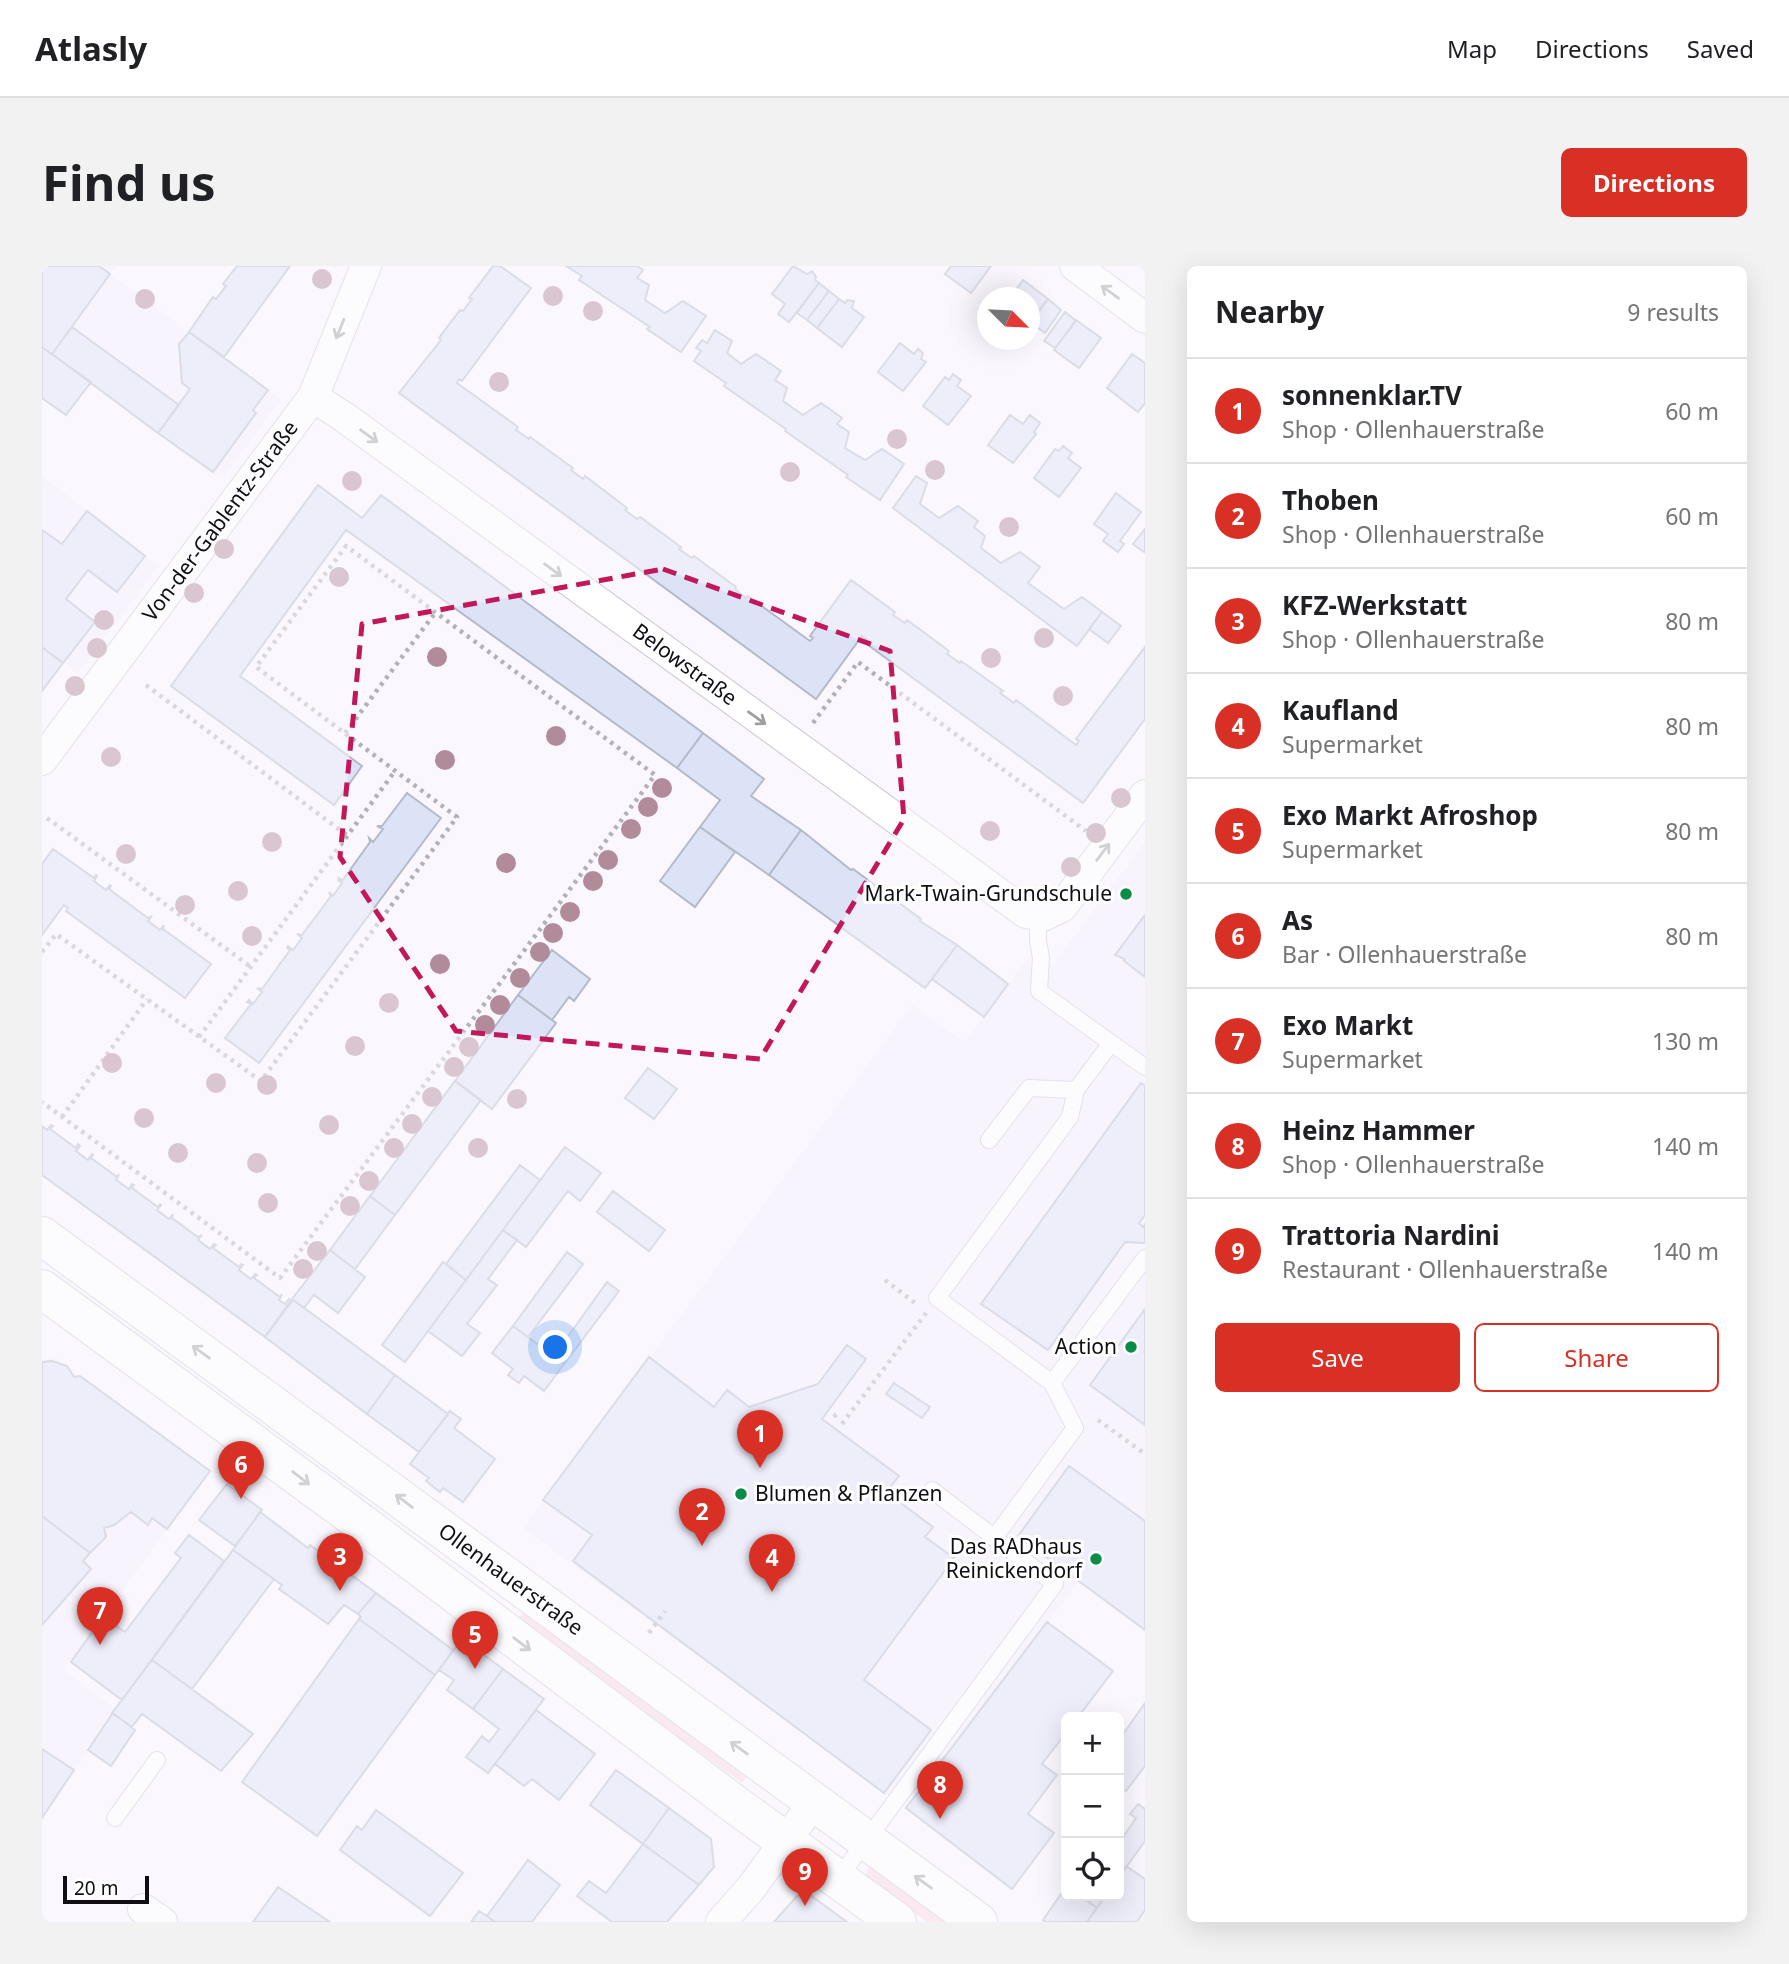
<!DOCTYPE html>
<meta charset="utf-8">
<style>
body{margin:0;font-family:"Noto Sans",sans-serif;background:#f2f2f2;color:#202124}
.controls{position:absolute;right:21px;bottom:21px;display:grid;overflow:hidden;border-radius:10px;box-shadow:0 7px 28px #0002}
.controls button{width:63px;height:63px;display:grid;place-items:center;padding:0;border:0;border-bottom:2px solid #e0e0e0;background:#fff;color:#202124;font:35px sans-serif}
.compass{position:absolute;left:935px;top:21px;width:63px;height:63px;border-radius:50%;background:#fff;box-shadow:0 7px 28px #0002;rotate:114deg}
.scale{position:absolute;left:21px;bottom:18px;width:86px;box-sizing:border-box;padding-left:7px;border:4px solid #100e13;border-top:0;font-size:19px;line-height:24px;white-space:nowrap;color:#100e13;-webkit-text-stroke:5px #fff;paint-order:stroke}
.you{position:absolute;left:514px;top:1082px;width:24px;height:24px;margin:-18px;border:5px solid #fff;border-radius:50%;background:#1a73e8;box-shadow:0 0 0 10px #1a73e833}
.badge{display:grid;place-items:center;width:46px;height:46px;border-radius:50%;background:#d93025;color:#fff;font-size:23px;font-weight:700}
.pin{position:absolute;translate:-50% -58px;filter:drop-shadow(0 2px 4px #0008)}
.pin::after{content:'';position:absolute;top:37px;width:24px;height:21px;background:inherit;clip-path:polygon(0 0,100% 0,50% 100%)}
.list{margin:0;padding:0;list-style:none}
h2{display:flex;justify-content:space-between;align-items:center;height:91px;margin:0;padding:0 28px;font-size:30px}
h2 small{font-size:23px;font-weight:400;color:#757577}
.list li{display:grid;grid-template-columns:46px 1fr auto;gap:21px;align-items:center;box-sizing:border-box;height:105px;padding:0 28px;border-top:2px solid #e0e0e0}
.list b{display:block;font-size:26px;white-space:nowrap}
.list p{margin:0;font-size:23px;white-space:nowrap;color:#757577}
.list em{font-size:23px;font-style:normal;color:#757577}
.actions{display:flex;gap:14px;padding:21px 28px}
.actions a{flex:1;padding:16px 0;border:2px solid #d93025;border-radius:10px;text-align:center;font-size:24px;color:#d93025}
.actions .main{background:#d93025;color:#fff}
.icon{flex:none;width:38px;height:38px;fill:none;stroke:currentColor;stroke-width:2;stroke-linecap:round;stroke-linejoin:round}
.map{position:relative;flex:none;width:1103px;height:1656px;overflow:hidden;border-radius:10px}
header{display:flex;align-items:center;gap:42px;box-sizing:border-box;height:98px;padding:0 35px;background:#fff;border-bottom:2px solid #e0e0e0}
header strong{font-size:33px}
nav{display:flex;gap:38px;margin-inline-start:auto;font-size:24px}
.intro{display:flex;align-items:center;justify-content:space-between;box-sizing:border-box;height:168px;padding:0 42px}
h1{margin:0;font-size:49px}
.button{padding:18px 32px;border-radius:10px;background:#d93025;color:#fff;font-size:24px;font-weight:700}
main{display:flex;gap:42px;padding:0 42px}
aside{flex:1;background:#fff;border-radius:10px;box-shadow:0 7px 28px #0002}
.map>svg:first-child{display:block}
.built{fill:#f3effd}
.green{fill:#fad8e1}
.building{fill:#dde3f7;stroke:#b5bac9;stroke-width:2}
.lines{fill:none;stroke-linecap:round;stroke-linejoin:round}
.lane-casing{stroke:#cbc6d5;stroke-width:18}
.street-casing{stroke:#cbc6d5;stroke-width:32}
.secondary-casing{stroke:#cbc6d5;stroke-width:40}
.path{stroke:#b3b1b7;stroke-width:4.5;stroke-dasharray:3.5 5;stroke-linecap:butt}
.lane{stroke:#fff;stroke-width:16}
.street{stroke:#fff;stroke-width:30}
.secondary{stroke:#fff;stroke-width:38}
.tree{fill:#b28b9b}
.oneway{stroke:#9f9fa1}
.marked{fill:none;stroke:#c2185b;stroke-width:5;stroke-dasharray:14 9;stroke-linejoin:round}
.poi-dot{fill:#0a8c49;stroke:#fff;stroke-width:2.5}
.labels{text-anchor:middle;stroke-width:6;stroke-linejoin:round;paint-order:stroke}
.street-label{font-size:21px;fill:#100e13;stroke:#fff}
.poi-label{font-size:21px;fill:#100e13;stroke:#fff;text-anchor:end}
</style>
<header>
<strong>Atlasly</strong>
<nav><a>Map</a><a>Directions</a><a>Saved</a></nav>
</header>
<div class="intro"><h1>Find us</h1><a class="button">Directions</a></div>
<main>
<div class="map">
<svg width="1103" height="1656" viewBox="0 0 1103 1656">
<rect width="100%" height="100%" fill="#faf8fe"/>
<path class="built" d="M0,0H74L68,8L239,133L180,214L0,81Z
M0,210L117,300L36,408L0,381Z
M1103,576V1364L1036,1316L864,1542L481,1262L870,739L923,776L991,685L1011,699Z
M14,1092L168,1205L22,1404L74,1443L0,1552V1094Z"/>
<path class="green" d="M485,1341L709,1505L700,1517L475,1354Z
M831,1595L914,1656H885L822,1610Z"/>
<path class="building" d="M0,0H57L68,8L10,88L0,81Z
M195,0H248L182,91L147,66L171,31L174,33L184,20L181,18Z
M451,0H458L489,22L420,115L417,113L415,117L476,161L474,164L487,173L488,171L531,202L529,204L541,213L543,210L585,242L583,244L595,253L598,251L639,281L637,283L650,292L652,290L694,321L693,323L704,332L706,330L768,375L771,372L768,370L809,314L853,346L851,349L863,357L865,354L907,385L905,388L918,397L919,395L961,425L958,427L972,437L974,434L1034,479L1037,475L1034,473L1103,381V453L1041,537L822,376L824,373L820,370L774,433L357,127L399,74L397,72L418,44L421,45L430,33L427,32Z
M524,0H595L601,4L595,12L607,19L603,34L623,47L641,35L664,50L639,86L605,63L608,61L537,14L540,10Z
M751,0L765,8L770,5L774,11L773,14L777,17L747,56L736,48L743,38L730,28Z
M909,0H949L929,27L903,8Z
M981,14L1006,33L988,57V32H968Z
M777,17L787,25L765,54L755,47Z
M787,25L797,33L775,62L765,54Z
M797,33L803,37L805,34L812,35L810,42L822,51L800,81L775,62Z
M1006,33L1019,44L1003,67L988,56Z
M1023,46L1034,55L1013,82L1002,75Z
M1034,54L1059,72L1037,102L1012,84Z
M30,61L137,139L116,167L10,88Z
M673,64L690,75L685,87L699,98L714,88L739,105L733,114L745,122L741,135L761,149L779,137L800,152L795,158L807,166L803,182L823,194L840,183L862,198L838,234L804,211L806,209L743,165L744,163L682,120L684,117L652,95L659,85L654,82L660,74L665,77Z
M147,66L226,124L211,144L214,147L171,206L116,167L148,123L140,117L137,78Z
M858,77L872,88L876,83L881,87L879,93L884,96L861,125L836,106Z
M0,81L49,116L24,149L0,132Z
M1090,88L1103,97V137L1096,146L1065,122Z
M911,108L919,114L915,120L929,130L906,159L881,140L903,111L907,114Z
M968,149L981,158L988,149L998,157L992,166L994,168L971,197L946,179Z
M1021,180L1030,187L1026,192L1039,202L1017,231L992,212L1013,183L1017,185Z
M874,210L885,217L878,238L897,252L916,240L936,255L932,261L943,270L939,282L959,297L978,286L998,301L986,317L1022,343L1040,331L1060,346L1035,380L851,242Z
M276,219L320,252L339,229L661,467L635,502L304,264L198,410L320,500L292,539L129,420Z
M1074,227L1099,246L1078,275L1082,278L1076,286L1061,275L1066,268L1052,258Z
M45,245L103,290L75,326L46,304L24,333L53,356L21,397L0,381V264L20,278Z
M1103,263V285L1102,286L1091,278Z
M1060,346L1079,360L1066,377L1047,363Z
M0,381L21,397L0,425Z
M661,467L722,513L709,530L759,564L727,609L658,561L678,534L635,502Z
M365,527L399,552L217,797L183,772L209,738L205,736L207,734L211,738L220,726L215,722L220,723L248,684L245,682L246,680L251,684L260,672L255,668L260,669L289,630L287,626L291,630L300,617L296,614L297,612L300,615L328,576L327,572L331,576L341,563L335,560H340Z
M658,561L693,586L653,641L618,615Z
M759,564L809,604L811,603L879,653L878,655L915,679L883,722L727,609Z
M11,583L52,612L54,609L55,610L52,615L64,624L68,619L69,620L67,623L106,652L110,650L106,655L118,664L122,659L121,663L169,698L143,732L24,645L26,642L22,639L0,669V598Z
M1103,649V711L1082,695L1083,693L1073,689Z
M915,679L966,718L942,751L890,713Z
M510,684L548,713L532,735L527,731L510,754L476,729Z
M476,729L514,757L450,843L413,815Z
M606,802L635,823L612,853L583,832Z
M413,815L439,834L353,949L328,930Z
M1099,817L1103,820V949L1097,957L1101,961L1103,958V977L1083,976L1006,1084L939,1038Z
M9,859L11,860L8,863L34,882L36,878L38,880L34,885L46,894L50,888L51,889L49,892L75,911L77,908L74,914L87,923L90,918L92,919L90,922L116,941L118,938L119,939L115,944L127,953L131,948L130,952L156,971L160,969L156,974L168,983L172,978L174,979L171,982L197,1001L199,998L201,999L197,1004L209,1013L213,1008L215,1009L212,1012L238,1031L240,1028L237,1034L243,1038L247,1033L250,1035L223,1071L0,909V860L5,864Z
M523,881L559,907L538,935L526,925L484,981L461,964Z
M478,899L498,914L424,1014L404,998Z
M571,925L623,964L607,985L555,946Z
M328,930L353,949L313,1003L288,984Z
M461,964L475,974L446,1013L455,1019L425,1058L438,1067L420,1090L386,1065Z
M288,984L323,1011L296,1047L272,1029L262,1042L250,1033Z
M525,986L541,998L486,1071L471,1060Z
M401,996L424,1014L363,1096L340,1079Z
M565,1016L577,1025L522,1098L512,1090Z
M250,1033L353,1109L325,1148L223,1071Z
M1103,1043V1159L1048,1119Z
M471,1060L522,1098L502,1125L482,1110L477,1117L466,1109L471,1103L450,1087Z
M805,1079L824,1093L780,1153L857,1210L844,1226L891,1261L883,1271L912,1292L822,1414L889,1464L842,1527L531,1295L550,1269L501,1234L607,1091L672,1141L685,1124L707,1141L776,1118Z
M10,1095L25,1100L32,1111L38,1110L168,1205L125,1263L110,1252L106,1259L89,1246L72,1259L62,1262L64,1271L48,1287L0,1250V1096Z
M353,1109L406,1148L377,1186L325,1148Z
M852,1117L888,1141L880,1152L844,1128Z
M408,1145L419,1153L412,1162L453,1193L421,1236L401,1222L398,1226L384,1215L387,1212L368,1198Z
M1027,1200L1103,1255V1364L976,1270Z
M185,1218L220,1244L193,1280L157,1254Z
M218,1246L266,1282L268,1279L334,1327L316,1348L302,1339L286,1358L237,1323L240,1319L191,1284Z
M0,1250L48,1287L41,1295L49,1303L0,1359Z
M147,1269L182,1295L80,1434L29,1396L61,1351L83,1366L139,1292L133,1287Z
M191,1284L232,1313L150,1423L110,1394Z
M334,1327L411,1384L393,1409L317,1353L319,1351L316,1348Z
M317,1353L393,1409L275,1570L200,1516Z
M1005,1356L1071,1405L1036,1451H1024V1467L1000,1498L1015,1509L986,1548L1012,1567L970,1623L864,1542Z
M420,1373L461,1403L431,1443L405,1424L412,1414L397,1404Z
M110,1394L211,1468L179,1505L100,1448L90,1461L70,1447Z
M461,1403L502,1433L446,1507L424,1491L440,1470L447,1476L457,1463L431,1443Z
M1103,1437V1500L1084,1525L1077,1521V1474Z
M494,1444L553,1488L517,1534L490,1513L482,1520L453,1498Z
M71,1447L93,1464L69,1500L46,1484Z
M0,1483L32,1504L0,1552Z
M574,1504L627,1542L601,1578L548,1539Z
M1096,1538L1103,1543V1575L1080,1607L1077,1605V1577L1094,1552L1088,1548Z
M627,1542L669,1573L672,1601L657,1619L601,1578Z
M334,1544L421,1607L388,1650L298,1584L315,1560L320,1564Z
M601,1578L657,1619L625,1656H570L535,1630L547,1615L564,1627Z
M486,1594L518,1619L490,1656H453L445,1650Z
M1084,1600L1103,1613V1644L1095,1656H1045L1063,1630H1077V1611Z
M236,1621L288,1656H211Z
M1024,1621V1630H1038L1055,1642L1045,1656H1003L1001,1654Z
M767,1628L805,1656H732L755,1630Z
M1040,1630H1063L1055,1642Z
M437,1645L445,1650L453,1656H429Z"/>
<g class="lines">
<g class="lane-casing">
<path id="lane" d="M1069,777L1103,801
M947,874L987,822L1034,824
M1010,1117L1103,992
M952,1272L1033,1162L1010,1117L895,1032L1028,851L1034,824L1069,777L997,725L999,691L996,675V651
M73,1552L115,1494
M796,1613L1013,1318L890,1224"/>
</g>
<g class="street-casing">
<g id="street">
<path d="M1033,0L1103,52"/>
<path id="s1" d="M271,131L302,151L984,647L1001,650L1020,641L1103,529"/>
<path id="s2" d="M0,494L271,131L324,0"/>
<path d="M101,1643L120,1656"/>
<path d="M679,1656L709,1622L772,1536"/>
</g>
</g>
<g class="secondary-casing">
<g id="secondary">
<path id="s3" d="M0,970L936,1656"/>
<path d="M0,1023L302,1244L695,1540L855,1656"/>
</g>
</g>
<path class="path" d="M104,419L306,570
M771,457L816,396L1044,565
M303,467L393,347
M5,552L209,701
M0,686L14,668L219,815L415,551L214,401L304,280L613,509L238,1012L0,836
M157,771L353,505
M20,851L105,733
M843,1014L873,1037
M792,1151L797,1145
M1056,1154L1103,1188
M800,1158L884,1047
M607,1367L623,1345"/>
<use href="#lane" class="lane"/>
<use href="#street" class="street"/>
<use href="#secondary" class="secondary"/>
</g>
<g class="tree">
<circle cx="280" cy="13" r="10"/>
<circle cx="511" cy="30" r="10"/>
<circle cx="103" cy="33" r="10"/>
<circle cx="551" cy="45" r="10"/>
<circle cx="457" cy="116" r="10"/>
<circle cx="855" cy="173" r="10"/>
<circle cx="893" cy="204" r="10"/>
<circle cx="748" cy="206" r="10"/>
<circle cx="310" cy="215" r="10"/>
<circle cx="967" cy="261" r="10"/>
<circle cx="182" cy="283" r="10"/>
<circle cx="297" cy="311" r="10"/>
<circle cx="152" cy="327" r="10"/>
<circle cx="62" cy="354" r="10"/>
<circle cx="1002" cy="372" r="10"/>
<circle cx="55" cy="382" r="10"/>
<circle cx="395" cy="391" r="10"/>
<circle cx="949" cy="392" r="10"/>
<circle cx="33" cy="420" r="10"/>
<circle cx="1021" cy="430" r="10"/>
<circle cx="514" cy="470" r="10"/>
<circle cx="69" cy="491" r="10"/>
<circle cx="403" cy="494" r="10"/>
<circle cx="620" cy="522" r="10"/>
<circle cx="1079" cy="532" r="10"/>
<circle cx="606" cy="541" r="10"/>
<circle cx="589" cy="563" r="10"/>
<circle cx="948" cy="565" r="10"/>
<circle cx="1054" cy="567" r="10"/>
<circle cx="230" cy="576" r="10"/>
<circle cx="84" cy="588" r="10"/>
<circle cx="566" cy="594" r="10"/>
<circle cx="464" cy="597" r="10"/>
<circle cx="1029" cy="601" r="10"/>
<circle cx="551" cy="615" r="10"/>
<circle cx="196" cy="625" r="10"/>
<circle cx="143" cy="639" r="10"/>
<circle cx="528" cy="646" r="10"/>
<circle cx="511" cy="667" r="10"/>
<circle cx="210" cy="670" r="10"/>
<circle cx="498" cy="686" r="10"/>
<circle cx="398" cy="698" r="10"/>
<circle cx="478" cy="712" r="10"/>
<circle cx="347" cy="737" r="10"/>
<circle cx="458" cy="739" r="10"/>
<circle cx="443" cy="759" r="10"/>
<circle cx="313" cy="780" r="10"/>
<circle cx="427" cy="781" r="10"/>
<circle cx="70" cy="797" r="10"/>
<circle cx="412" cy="801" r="10"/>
<circle cx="174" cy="817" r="10"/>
<circle cx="225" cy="819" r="10"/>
<circle cx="390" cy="831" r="10"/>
<circle cx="475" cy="833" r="10"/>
<circle cx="102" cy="852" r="10"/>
<circle cx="370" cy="858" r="10"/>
<circle cx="287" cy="859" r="10"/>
<circle cx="352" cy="882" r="10"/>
<circle cx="436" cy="882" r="10"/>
<circle cx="136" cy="887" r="10"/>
<circle cx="215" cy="897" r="10"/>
<circle cx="327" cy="915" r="10"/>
<circle cx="226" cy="937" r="10"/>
<circle cx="308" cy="940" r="10"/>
<circle cx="275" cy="985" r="10"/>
<circle cx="261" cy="1003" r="10"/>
</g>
<defs><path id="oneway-shaft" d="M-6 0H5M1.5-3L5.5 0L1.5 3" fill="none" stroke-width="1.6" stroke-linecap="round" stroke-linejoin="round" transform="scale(1.75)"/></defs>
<g class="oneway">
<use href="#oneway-shaft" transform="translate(1068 26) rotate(-144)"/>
<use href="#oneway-shaft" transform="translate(298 63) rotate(112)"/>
<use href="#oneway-shaft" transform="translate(327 170) rotate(36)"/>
<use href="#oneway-shaft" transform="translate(511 304) rotate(36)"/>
<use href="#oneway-shaft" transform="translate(715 452) rotate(36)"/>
<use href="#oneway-shaft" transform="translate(1061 586) rotate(-53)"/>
<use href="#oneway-shaft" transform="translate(159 1086) rotate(-144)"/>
<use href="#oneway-shaft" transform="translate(259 1212) rotate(37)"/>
<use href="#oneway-shaft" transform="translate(362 1235) rotate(-143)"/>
<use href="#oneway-shaft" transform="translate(480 1378) rotate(37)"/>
<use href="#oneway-shaft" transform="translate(697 1482) rotate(-144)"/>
<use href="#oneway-shaft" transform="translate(881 1616) rotate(-144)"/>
</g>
<path d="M0 0H1103V1656H0ZM621,303L848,385L862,553L718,793L414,765L298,591L320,358Z" fill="#faf8fe" fill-opacity=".55" fill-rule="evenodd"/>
<path class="marked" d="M621,303L848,385L862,553L718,793L414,765L298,591L320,358Z"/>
<g class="poi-dot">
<circle cx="1084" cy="628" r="7"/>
<circle cx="1089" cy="1081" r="7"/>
<circle cx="699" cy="1228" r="7"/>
<circle cx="1054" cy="1293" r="7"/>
</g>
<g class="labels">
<g class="street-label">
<text dy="7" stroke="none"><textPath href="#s2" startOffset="298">Von-der-Gablentz-Straße</textPath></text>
<text dy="7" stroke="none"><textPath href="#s1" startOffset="458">Belowstraße</textPath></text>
<text dy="7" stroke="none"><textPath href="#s3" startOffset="581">Ollenhauerstraße</textPath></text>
</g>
<g class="poi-label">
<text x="1070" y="635">Mark-Twain-Grundschule</text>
<text x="1075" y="1088">Action</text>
<text x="713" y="1235" text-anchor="start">Blumen &amp; Pflanzen</text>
<text x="1040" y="1288">Das RADhaus<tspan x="1040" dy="24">Reinickendorf</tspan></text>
</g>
</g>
</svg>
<div class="controls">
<button>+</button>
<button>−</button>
<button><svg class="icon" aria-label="locate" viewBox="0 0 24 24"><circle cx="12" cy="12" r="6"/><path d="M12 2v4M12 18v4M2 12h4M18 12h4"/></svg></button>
</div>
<svg class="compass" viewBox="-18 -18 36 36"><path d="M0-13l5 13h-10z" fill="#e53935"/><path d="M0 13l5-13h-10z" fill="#757577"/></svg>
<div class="scale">20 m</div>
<div class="you"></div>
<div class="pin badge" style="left:718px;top:1202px">1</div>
<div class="pin badge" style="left:660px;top:1280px">2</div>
<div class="pin badge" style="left:298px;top:1325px">3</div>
<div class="pin badge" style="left:730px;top:1326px">4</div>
<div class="pin badge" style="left:433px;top:1403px">5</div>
<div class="pin badge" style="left:199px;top:1233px">6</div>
<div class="pin badge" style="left:58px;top:1379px">7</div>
<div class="pin badge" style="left:898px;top:1553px">8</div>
<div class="pin badge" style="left:763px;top:1640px">9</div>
</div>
<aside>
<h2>Nearby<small>9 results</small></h2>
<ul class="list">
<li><span class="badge">1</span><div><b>sonnenklar.TV</b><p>Shop · Ollenhauerstraße</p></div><em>60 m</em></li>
<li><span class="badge">2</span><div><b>Thoben</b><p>Shop · Ollenhauerstraße</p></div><em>60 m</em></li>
<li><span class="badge">3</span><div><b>KFZ-Werkstatt</b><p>Shop · Ollenhauerstraße</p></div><em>80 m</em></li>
<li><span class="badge">4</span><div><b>Kaufland</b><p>Supermarket</p></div><em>80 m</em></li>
<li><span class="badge">5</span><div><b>Exo Markt Afroshop</b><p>Supermarket</p></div><em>80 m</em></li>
<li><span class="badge">6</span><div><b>As</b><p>Bar · Ollenhauerstraße</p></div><em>80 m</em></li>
<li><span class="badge">7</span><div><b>Exo Markt</b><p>Supermarket</p></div><em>130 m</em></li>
<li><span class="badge">8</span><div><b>Heinz Hammer</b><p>Shop · Ollenhauerstraße</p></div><em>140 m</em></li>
<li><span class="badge">9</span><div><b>Trattoria Nardini</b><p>Restaurant · Ollenhauerstraße</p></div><em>140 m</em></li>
</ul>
<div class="actions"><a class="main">Save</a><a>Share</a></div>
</aside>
</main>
